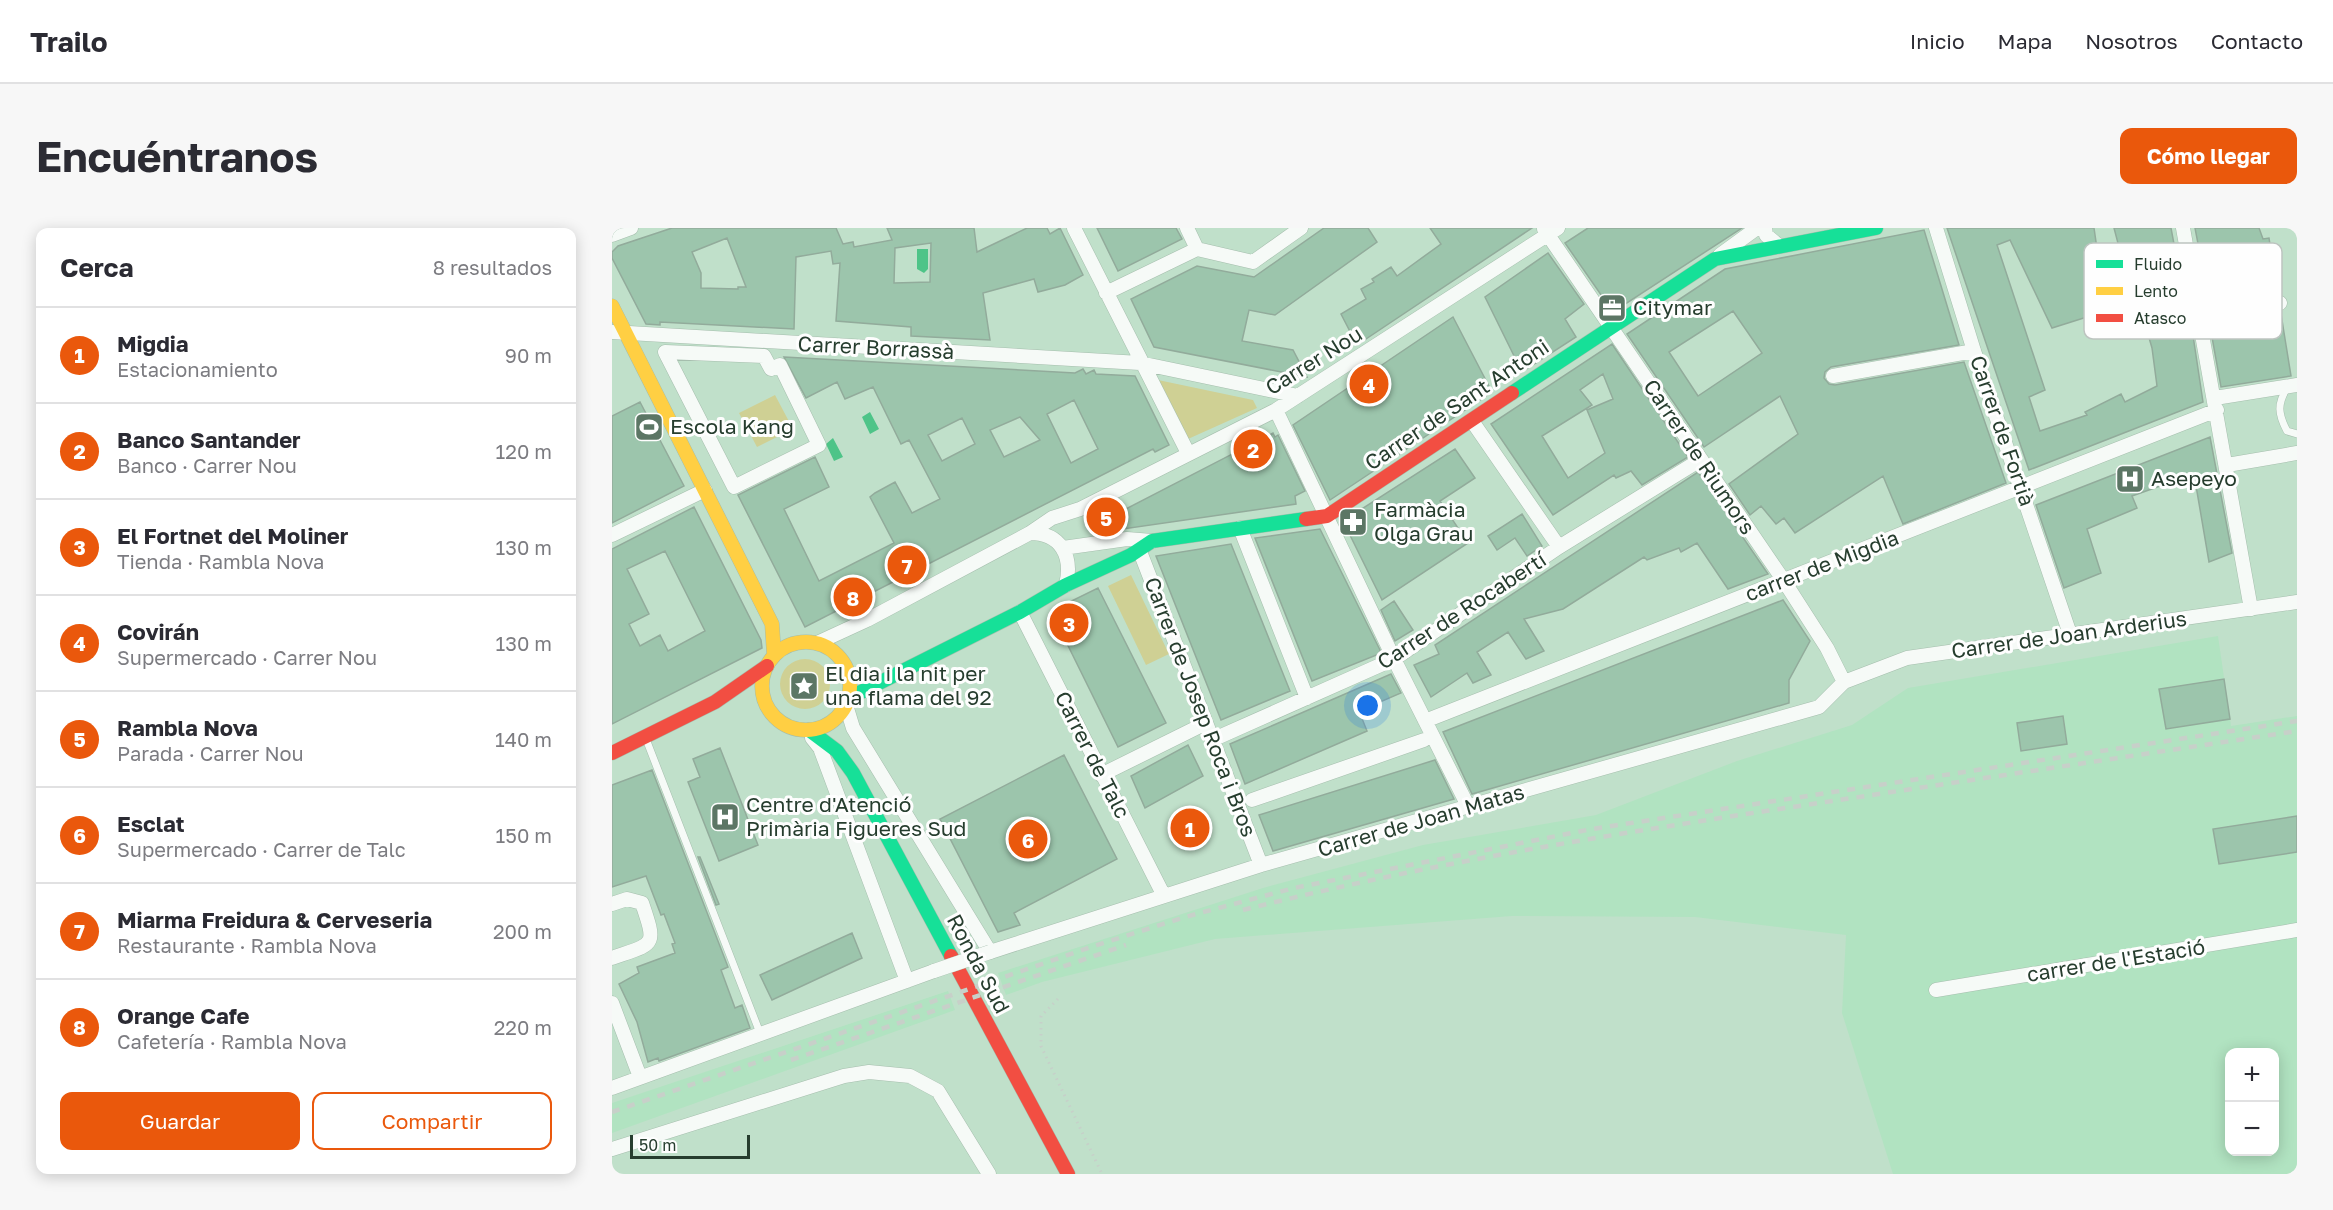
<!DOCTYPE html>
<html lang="es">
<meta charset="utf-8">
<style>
body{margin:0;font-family:"Golos Text",sans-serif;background:#f7f7f7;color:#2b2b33}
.controls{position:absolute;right:18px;bottom:18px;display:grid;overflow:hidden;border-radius:12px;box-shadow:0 3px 15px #0003}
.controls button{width:54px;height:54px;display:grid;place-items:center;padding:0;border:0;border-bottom:2px solid #e1e1e2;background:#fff;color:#2b2b33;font:30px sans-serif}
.scale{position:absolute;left:18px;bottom:15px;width:120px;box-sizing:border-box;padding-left:6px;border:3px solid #263d2e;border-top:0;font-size:16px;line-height:21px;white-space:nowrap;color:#263d2e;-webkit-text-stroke:4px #fefefe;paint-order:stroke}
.you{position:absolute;left:756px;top:478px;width:21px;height:21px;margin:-15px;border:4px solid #fff;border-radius:50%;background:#1a73e8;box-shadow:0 0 0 9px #1a73e833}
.badge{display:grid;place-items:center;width:39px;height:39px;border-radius:50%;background:#ea580c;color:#fff;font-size:20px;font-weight:700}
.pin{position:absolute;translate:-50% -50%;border:3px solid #fff;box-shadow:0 2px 6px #0006}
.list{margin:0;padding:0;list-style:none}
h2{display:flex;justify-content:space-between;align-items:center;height:78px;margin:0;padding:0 24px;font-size:26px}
h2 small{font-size:20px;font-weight:400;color:#7c7c81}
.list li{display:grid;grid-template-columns:39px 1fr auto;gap:18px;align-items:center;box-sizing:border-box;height:96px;padding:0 24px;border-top:2px solid #e1e1e2}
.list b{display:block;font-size:22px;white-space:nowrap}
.list p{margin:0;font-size:20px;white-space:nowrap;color:#7c7c81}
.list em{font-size:20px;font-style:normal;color:#7c7c81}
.actions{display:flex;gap:12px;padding:18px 24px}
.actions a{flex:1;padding:14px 0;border:2px solid #ea580c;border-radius:12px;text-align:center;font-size:21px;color:#ea580c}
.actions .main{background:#ea580c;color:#fff}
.map{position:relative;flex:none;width:1685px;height:946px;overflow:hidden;border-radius:12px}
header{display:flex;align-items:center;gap:36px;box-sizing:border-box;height:84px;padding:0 30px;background:#fff;border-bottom:2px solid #e1e1e2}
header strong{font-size:28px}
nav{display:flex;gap:33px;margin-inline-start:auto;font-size:21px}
.intro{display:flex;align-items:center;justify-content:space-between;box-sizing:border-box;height:144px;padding:0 36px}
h1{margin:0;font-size:42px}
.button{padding:15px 27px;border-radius:12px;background:#ea580c;color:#fff;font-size:21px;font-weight:700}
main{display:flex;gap:36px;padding:0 36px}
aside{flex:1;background:#fff;border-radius:12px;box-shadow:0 3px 15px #0003}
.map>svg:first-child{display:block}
.built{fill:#b1e3c1;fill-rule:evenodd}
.green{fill:#cfd094}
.water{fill:#4ec488}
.building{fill:#9cc5ac;stroke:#92ab9b;stroke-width:1.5;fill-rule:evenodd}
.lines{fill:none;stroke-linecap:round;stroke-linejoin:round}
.lane-casing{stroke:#a5bead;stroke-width:8}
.street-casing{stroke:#a5bead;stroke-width:15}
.fast-casing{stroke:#a5bead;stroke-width:15}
.slow-casing{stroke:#a5bead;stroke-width:15}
.jam-casing{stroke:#a5bead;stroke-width:15}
.path{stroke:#c6d0c9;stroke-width:3;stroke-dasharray:1.5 4.5;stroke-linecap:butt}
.lane{stroke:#f6faf7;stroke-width:7}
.street{stroke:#f6faf7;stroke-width:14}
.fast{stroke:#16e098;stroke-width:14}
.slow{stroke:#ffcf43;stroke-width:14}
.jam{stroke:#f24e42;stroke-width:14}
.rail{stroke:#c7d0c9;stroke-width:4.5;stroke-dasharray:8 8;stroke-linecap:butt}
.street-bridge-casing{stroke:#a5bead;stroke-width:15;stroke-linecap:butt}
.street-bridge{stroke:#f6faf7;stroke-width:14}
.labels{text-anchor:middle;stroke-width:6;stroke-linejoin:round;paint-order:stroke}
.poi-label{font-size:21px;fill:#263d2e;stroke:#fefefe;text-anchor:start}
.street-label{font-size:21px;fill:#263d2e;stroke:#fefefe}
.key{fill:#fefefe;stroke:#bdc4c0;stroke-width:1.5}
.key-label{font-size:16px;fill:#263d2e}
</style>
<header>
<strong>Trailo</strong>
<nav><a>Inicio</a><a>Mapa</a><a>Nosotros</a><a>Contacto</a></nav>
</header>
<div class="intro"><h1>Encuéntranos</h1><a class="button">Cómo llegar</a></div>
<main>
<aside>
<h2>Cerca<small>8 resultados</small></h2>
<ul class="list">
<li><span class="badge">1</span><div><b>Migdia</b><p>Estacionamiento</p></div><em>90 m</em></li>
<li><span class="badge">2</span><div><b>Banco Santander</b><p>Banco · Carrer Nou</p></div><em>120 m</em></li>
<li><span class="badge">3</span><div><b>El Fortnet del Moliner</b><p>Tienda · Rambla Nova</p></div><em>130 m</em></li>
<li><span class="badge">4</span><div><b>Covirán</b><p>Supermercado · Carrer Nou</p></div><em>130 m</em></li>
<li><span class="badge">5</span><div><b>Rambla Nova</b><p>Parada · Carrer Nou</p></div><em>140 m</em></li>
<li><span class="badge">6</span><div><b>Esclat</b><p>Supermercado · Carrer de Talc</p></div><em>150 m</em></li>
<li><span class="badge">7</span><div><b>Miarma Freidura &amp; Cerveseria</b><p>Restaurante · Rambla Nova</p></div><em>200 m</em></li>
<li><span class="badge">8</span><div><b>Orange Cafe</b><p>Cafetería · Rambla Nova</p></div><em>220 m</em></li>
</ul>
<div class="actions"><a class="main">Guardar</a><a>Compartir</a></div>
</aside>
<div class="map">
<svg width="1685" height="946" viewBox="0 0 1685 946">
<rect width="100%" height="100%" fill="#c0e0ca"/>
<path class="built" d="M1606,408L1619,498L1685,488V946H1281L1230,785L1234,707L1083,689L900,688L603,711L430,754L394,767L386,745L651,660L811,617L984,587L1125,533L1240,497L1296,460ZM1618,824H1662V924H1618Z
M336,763L343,782L0,905V875Z"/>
<path class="green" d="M546,152L641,172L645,180L576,211Z
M163,167L181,201L145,219L127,185Z
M519,347L557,426L534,437L496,358Z
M168 456a25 25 0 1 1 50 0a25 25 0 1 1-50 0Z"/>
<path class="water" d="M305,21H316V41L312,45L305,41Z
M258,184L267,201L258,206L250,189Z
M221,210L231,229L222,233L214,216Z"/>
<path class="building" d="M60,0H224L231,16L241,14L242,19L280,12L275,0H362L365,24L415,0H435L438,6L448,0L471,47L453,57L426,64L422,51L371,65L378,112L299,108V99L224,93L228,35L221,36L219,23L184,29L182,101L48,94V97L34,96L0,30V24L6,18ZM115,10L134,59H126V61L89,60V45L80,24ZM319,15L318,54L282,55L283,20Z
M485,0H564L570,11L506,43Z
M712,0H756L765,14L663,87L637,82L630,113L681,122L695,149L542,119L519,71L585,38L642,49Z
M818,0H920L745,117L729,86L754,71L749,61L762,54L760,51L779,39L785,48L829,16Z
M976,0H1130L1001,84L953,15Z
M1335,0H1482L1494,83L1440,100L1398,12L1385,17L1433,162L1417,169L1428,203L1475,187L1473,184L1509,166L1513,174L1545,158L1540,120L1529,82L1547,79L1527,32L1517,34L1514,22L1508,23L1502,0H1559L1578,101H1580L1591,174L1417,242Z
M1583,0H1647L1651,11L1657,10L1665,62L1597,73Z
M1312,2L1347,117L1219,139L1213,144L1212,150L1217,156L1223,157L1352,134L1394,255L1291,296L1271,248L1183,305L1172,290L1164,296L1149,278L1138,287L1117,256L1186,206L1168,168L1092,219L1015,106L1113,41ZM1121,83L1150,125L1086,168L1057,124Z
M936,25L972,76L953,91L964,109L910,144L873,69Z
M1669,86L1679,148L1609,159L1598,98Z
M841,89L880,164L718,272L681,197Z
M1000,116L1076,229L1030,257L1019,243L1004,250L1002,247L941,287L879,196ZM991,146L1001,171L975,182L993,225L956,250L930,208L980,177L968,162Z
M172,129L463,145L471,141L474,146L482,142L484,146L523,148L557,217L543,224L541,221L193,399L126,267L203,229L217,259L172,281L207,353L282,315L258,269L263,265L283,254L300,285L328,271L297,212L289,216L261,159L233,171L225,154L194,170ZM462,172L486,221L459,235L435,186ZM408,189L428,212L392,229L378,202ZM350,190L363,216L330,233L316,207Z
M28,174L72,258L0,295V188Z
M661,205L663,209L666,207L693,263L683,268L684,276L511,301L508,284Z
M1598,209L1620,325L1597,334L1582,246L1520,268L1525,280L1475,301L1489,345L1452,360L1424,277Z
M843,221L863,250L828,273L856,315L770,372L731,293Z
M1086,244L1156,346L1116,361L1085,315L1069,324L1067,320L1035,332L1032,329L951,381L912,391L932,423L914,431L896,404L865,424L879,447L861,455L855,445L819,469L802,437L827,426L823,417Z
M82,279L149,412L150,420L0,496V321ZM53,323L93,403L56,423L48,407L28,418L17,396L37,386L15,341Z
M910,286L930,318L915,328L903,310L885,322L876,308Z
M708,301L768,422L767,426L700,453L643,310Z
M619,316L678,463L609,492L544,328Z
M486,360L554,495L506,519L439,383Z
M1171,372L1198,413L1177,452V475L860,566L831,504Z
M782,373L801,402L783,413L769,382Z
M779,446L789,465L747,483L755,503L633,556L618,516Z
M1612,451L1618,491L1554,501L1547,461Z
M1451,488L1455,516L1409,523L1405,495Z
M576,517L591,548L533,580L519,548Z
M108,520L146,617L107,633L76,554L88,549L81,531Z
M452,527L505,631L402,685L408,697L386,704L328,591Z
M823,532L842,571L661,623L647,587Z
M40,542L116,739L109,742L123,780L130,777L138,800L47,833L46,830L36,834L25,794L7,756L27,745L25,739L63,725L60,716L63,715L52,686L49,687L34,648L0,659V557Z
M1685,588V624L1607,636L1601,601Z
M86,629H88L107,676L104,677Z
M240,705L250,730L160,772L148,747Z"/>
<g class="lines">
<g class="lane-casing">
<path id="lane" d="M1675,160C1665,176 1666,186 1675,203L1685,206
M34,511L148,805"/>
</g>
<g class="street-casing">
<path id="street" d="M462,0L576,225
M575,0L585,21
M1153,0L1154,7L1166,17
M1324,0L1362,123L1458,406
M1571,0L1639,381
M932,1L1172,353L1215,420L1232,454
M0,7L19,0
M585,21L641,34L689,0
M1108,27L1145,0
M494,65L585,21
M1588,89L1668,75
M0,104L528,135L686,168
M53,124L152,128L159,141L168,137L207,217L122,259Z
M1221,148L1362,123
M1603,170L1685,157
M664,182L782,431L857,580
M860,193L947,319
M1615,237L1685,225
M628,300L695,470
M418,305L440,290L468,281L664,182L946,0
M0,307L93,262
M451,320L515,311L540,313
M527,321L649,637
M408,384L552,668
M205,415L255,392L418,305C449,305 461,328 454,357
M234,477L241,500L378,724L649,637L1207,479L1232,454L1295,430L1685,374
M813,493L1605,182
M200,510L208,520L295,753
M600,512L782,431L947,319L1088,232
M489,547L594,495
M640,572L812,512
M0,676L15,671L30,675C45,719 43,715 0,730
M1324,762L1685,702
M0,775L28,849
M0,860L322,743
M0,921L232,848L257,844L298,848L326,863L377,946"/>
</g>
<g class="fast-casing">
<path id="fast" d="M900,165L1103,31L1264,0
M237,470L408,384L454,357L519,327L540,313L694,291
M197,502L225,523L241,545L339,728"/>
</g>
<g class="slow-casing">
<path id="slow" d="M0,78L160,396L162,427
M150 458a44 44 0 1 1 88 0a44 44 0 1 1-88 0Z"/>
</g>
<g class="jam-casing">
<path id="jam" d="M694,291L715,288L900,165
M0,525L103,474L155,438
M339,728L456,946"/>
</g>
<path class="path" d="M446,771L429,788V818L490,946"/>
<use href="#lane" class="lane"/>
<use href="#street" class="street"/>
<use href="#fast" class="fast"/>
<use href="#slow" class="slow"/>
<use href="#jam" class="jam"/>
<path class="rail" d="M631,682C821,634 1014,604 1207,575C1366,551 1526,527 1685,503
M179,832L514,717
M0,884L482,718L573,689L682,660L980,601L1685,493"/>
<g class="street-bridge-casing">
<path id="street-bridge" d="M322,743L378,724"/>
</g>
<use href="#street-bridge" class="street-bridge"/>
</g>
<defs>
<g id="office-square" transform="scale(1.5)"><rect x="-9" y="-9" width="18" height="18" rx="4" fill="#5c7665" stroke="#fefefe"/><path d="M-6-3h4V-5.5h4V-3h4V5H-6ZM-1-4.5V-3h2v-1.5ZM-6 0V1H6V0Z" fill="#fff"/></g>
<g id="stadium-square" transform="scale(1.5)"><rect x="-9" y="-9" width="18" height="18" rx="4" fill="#5c7665" stroke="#fefefe"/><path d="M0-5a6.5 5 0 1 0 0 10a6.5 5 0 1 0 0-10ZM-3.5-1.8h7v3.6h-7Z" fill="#fff"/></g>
<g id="hospital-square" transform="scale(1.5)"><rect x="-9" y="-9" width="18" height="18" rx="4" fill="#5c7665" stroke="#fefefe"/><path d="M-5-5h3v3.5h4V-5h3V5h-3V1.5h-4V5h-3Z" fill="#fff"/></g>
<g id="pharmacy-square" transform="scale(1.5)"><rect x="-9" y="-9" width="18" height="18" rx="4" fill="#5c7665" stroke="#fefefe"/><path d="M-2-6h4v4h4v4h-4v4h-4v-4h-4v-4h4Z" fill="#fff"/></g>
<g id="sight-square" transform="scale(1.5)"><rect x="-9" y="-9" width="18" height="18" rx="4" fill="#5c7665" stroke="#fefefe"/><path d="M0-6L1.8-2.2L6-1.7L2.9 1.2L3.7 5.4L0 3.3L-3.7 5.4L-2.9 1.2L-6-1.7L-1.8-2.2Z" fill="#fff"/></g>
</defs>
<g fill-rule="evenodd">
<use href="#office-square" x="1000" y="80"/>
<use href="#stadium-square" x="37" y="199"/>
<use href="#hospital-square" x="1518" y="251"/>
<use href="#pharmacy-square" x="741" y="294"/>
<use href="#sight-square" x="192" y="458"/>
<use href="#hospital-square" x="113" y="589"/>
</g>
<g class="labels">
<g class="poi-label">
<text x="1021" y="87">Citymar</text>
<text x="58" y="206">Escola Kang</text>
<text x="1539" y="258">Asepeyo</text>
<text x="762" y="289">Farmàcia<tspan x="762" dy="24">Olga Grau</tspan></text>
<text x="213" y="453">El dia i la nit per<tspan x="213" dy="24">una flama del 92</tspan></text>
<text x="134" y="584">Centre d'Atenció<tspan x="134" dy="24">Primària Figueres Sud</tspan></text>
</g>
<g class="street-label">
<text transform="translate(264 120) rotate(3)" y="7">Carrer Borrassà</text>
<text transform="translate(702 133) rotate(-32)" y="7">Carrer Nou</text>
<text transform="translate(845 177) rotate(-34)" y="7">Carrer de Sant Antoni</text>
<text transform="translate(1390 203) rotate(71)" y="7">Carrer de Fortià</text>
<text transform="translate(1087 229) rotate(56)" y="7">Carrer de Riumors</text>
<text transform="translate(1210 338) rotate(-21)" y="7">carrer de Migdia</text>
<text transform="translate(850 383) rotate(-33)" y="7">Carrer de Rocabertí</text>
<text transform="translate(1457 407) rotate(-8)" y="7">Carrer de Joan Arderius</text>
<text transform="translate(588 479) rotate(69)" y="7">Carrer de Josep Roca i Bros</text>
<text transform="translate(480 527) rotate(63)" y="7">Carrer de Talc</text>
<text transform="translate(809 593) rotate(-16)" y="7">Carrer de Joan Matas</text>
<text transform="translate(1504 733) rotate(-9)" y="7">carrer de l'Estació</text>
<text transform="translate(366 736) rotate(62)" y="7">Ronda Sud</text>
</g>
</g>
<rect x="1472" y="15" width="198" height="96" rx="9" class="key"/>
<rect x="1484" y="32" width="27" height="8" fill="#16e098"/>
<rect x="1484" y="59" width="27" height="8" fill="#ffcf43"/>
<rect x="1484" y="86" width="27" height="8" fill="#f24e42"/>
<g class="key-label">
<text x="1522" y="42">Fluido</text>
<text x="1522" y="69">Lento</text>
<text x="1522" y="96">Atasco</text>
</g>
</svg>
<div class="controls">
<button>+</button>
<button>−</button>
</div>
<div class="scale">50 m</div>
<div class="you"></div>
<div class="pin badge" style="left:578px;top:600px">1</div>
<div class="pin badge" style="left:641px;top:221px">2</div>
<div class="pin badge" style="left:457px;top:395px">3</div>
<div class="pin badge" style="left:757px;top:156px">4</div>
<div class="pin badge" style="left:494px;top:289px">5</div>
<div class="pin badge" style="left:416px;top:611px">6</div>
<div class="pin badge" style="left:295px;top:337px">7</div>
<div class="pin badge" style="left:241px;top:369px">8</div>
</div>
</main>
